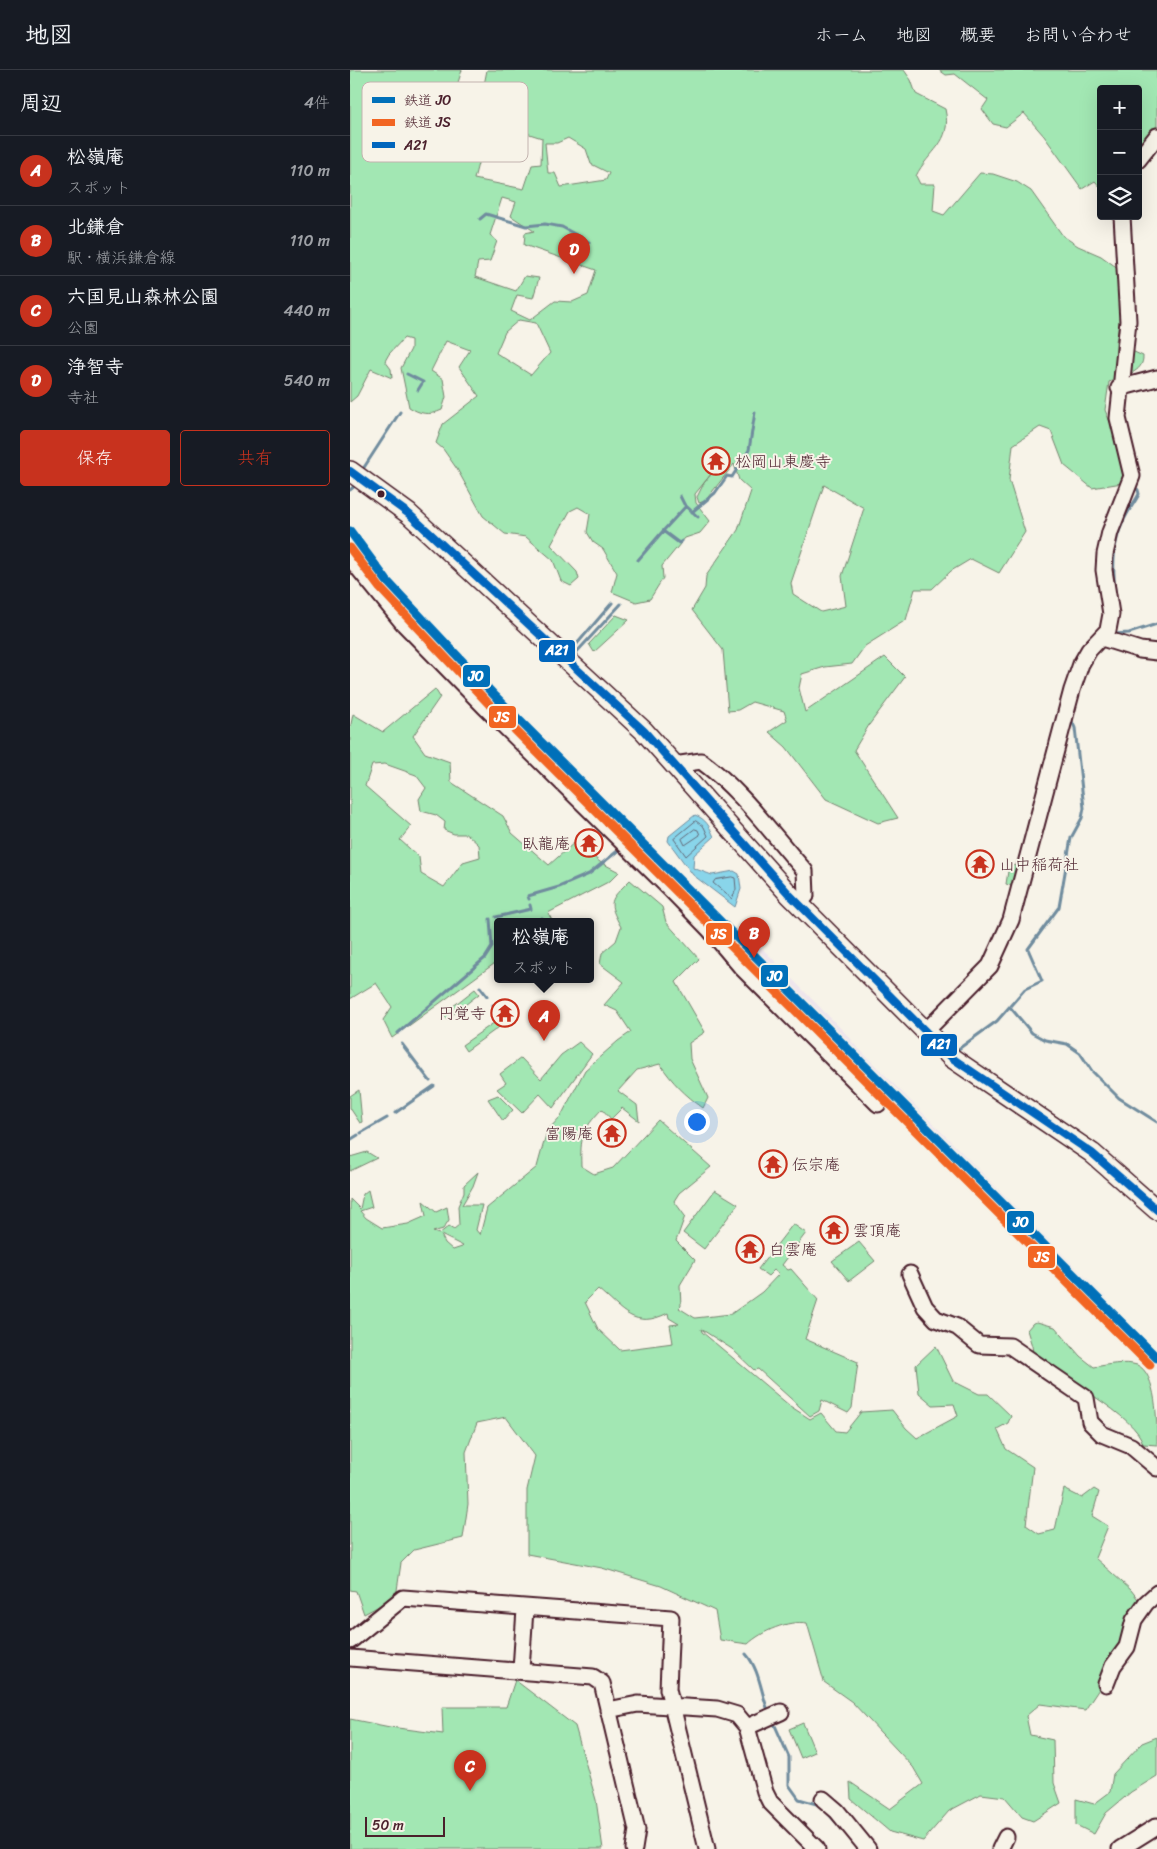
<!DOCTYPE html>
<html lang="ja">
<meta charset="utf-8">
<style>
body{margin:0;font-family:Sriracha,"Klee One",sans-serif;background:#20242c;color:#f1f3f6}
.controls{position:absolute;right:15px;top:15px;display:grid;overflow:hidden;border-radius:5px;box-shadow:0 5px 20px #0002}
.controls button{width:45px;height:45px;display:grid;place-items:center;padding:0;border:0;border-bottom:1px solid #363941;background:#171b24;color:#f1f3f6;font:25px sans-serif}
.scale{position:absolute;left:15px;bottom:12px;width:80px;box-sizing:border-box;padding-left:5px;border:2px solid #4a1f2b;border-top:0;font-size:14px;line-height:18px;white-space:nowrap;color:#4a1f2b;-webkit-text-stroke:4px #f7f3e8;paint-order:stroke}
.you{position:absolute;left:346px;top:1051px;width:18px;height:18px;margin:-12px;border:4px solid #fff;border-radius:50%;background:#1a73e8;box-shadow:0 0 0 8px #1a73e833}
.badge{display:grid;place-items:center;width:32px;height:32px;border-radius:50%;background:#c8321e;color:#fff;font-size:16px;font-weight:700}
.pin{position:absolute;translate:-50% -41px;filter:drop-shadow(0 1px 2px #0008)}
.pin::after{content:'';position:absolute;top:26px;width:18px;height:15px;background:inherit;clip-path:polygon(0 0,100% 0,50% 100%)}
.popup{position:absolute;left:144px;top:848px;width:100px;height:65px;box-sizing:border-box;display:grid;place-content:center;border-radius:5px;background:#171b24;filter:drop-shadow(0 1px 4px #0005);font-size:16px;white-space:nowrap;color:#9ea1a6}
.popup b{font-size:19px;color:#f1f3f6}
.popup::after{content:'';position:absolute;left:50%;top:100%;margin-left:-10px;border:10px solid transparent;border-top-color:#171b24}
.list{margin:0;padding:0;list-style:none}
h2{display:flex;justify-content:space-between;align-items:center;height:65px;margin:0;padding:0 20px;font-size:21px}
h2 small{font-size:16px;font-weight:400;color:#9ea1a6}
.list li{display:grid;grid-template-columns:32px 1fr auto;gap:15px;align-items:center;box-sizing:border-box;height:70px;padding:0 20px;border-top:1px solid #363941}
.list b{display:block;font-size:19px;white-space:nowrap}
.list p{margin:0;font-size:16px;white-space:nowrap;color:#9ea1a6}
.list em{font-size:16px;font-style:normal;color:#9ea1a6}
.actions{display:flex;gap:10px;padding:15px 20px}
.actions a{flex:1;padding:11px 0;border:1px solid #c8321e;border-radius:5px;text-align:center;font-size:18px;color:#c8321e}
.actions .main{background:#c8321e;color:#fff}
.icon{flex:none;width:28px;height:28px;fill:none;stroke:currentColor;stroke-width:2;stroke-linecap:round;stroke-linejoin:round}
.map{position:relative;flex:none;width:807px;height:1779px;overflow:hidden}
header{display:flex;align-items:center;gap:30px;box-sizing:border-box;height:70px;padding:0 25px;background:#171b24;border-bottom:1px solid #363941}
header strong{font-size:24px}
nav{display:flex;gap:28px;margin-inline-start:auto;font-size:18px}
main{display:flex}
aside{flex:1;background:#171b24}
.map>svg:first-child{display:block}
.built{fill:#eee5ec}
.green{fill:#a2e7b3;stroke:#76836f;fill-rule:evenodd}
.water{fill:#89d5ea;stroke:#708c9e}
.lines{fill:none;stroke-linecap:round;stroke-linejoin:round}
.shore{stroke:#636877;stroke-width:1}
.stream{stroke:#708c9e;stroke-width:3}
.minor-casing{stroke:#4a1f2b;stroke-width:19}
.major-casing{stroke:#4a1f2b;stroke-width:22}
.minor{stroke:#f7f3e8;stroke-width:15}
.major{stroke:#f7f3e8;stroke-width:19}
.bus-1-casing{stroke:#f7f3e8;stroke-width:11}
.bus-1{stroke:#0065bd;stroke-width:8}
.rail-1-casing{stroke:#f7f3e8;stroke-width:12}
.rail-2-casing{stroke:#f7f3e8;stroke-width:12}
.rail-1{stroke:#0070b9;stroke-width:9}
.rail-2{stroke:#f26522;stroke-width:9}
.bus-dot{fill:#4a1f2b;stroke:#f7f3e8;stroke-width:2}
.labels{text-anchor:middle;stroke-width:4;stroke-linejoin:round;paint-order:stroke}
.poi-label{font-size:16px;fill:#4a1f2b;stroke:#f7f3e8;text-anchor:start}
.key{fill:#f7f3e8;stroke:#c3b3af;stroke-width:1}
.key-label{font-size:14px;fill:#4a1f2b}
.line-badge{stroke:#f7f3e8;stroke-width:2}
.badge-label{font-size:14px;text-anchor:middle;font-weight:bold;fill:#fff}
</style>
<header>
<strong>地図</strong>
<nav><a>ホーム</a><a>地図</a><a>概要</a><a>お問い合わせ</a></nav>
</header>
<main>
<aside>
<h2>周辺<small>4件</small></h2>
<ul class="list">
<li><span class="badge">A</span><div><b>松嶺庵</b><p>スポット</p></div><em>110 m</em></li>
<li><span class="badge">B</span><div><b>北鎌倉</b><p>駅 · 横浜鎌倉線</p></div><em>110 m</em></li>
<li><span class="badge">C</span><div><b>六国見山森林公園</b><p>公園</p></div><em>440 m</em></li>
<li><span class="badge">D</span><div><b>浄智寺</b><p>寺社</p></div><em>540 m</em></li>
</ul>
<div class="actions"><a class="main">保存</a><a>共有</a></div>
</aside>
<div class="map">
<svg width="807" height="1779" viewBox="0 0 807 1779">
<rect width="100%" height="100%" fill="#f7f3e8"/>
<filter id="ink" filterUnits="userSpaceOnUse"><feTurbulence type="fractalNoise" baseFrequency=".02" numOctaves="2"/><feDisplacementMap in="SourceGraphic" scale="10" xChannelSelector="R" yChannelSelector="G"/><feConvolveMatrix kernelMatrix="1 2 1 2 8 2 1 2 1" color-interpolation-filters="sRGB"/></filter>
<g filter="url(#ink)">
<path class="built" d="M0,455L40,508L103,578L398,872L402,868L502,970L501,971L759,1231L757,1234L807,1283V1300L750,1241L747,1243L385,884L388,881L58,551L0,478Z"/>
<path class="green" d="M0,0H112L105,22L126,32L131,30L137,0H554L561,10L566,24L595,39C603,73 578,81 566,106L570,114H585L583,141L594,145L630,103L643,104L667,112L681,121L713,166L728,176L751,186L769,199L772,245L766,271V285L782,281L793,286C794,303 773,306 759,312L755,340L777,394L772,413L742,418L714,395L701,361L690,357L663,375L659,410L675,462L649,503L621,489L601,501L582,519H565L556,550L515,576L502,594L475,597L452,604L449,618L455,642L535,587L555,607L519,655L504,680L548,748L528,753L476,729L436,677L419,662L437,650L434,641L402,632L388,640L378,641L373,580L342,540L355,518L356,506L388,460L401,421L389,410L384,394L355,431L349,433L347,427L354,413L370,393L345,424L346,433L360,451L350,463L335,468L312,496L313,508L300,529L286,532L262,522L267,503L253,479L243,472L237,462L240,444L228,437L220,441L201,475L227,502L229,509L221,516L211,511L203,490L176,467L155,464L133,446L107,399L93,379L86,373L93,354L129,326L109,297L120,280L96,271L81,301L93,309L96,327L92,340C79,346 70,344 59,337L51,298L61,279V270L54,268L39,284L35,291L41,299L42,308L21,299L7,326L0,332ZM139,51L192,68L191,94L182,95L174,119L124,109ZM218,68L236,79L241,94L259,103L256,110L211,117L205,103H198L195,73H207ZM152,128L166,132L161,146L184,161L175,163L174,175L246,200L238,225L222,232L205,231L180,250L161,241L167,225L183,228L189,208L175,206L166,221L125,207L128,192L140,191L147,171L140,165ZM169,250L186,253L200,283L181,305L146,283L155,262ZM474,415L514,438L492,506L496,536L471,542L443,524L441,513Z
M589,0H807V58L788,86V19H751V118L745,111L732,119L694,66L674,43L656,57L643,54L632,39L638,30L605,4L596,5Z
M266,545L279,550L244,582L239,574Z
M85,619L90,627L63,666L75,683L100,692L101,712L153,746L162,763L199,795L225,772L250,792L269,802L260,811L198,843L203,852H148V891L42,968L33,950L42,937L26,913L0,929V659L3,644L33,662ZM35,694L66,705L76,718L69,729L71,741L86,745L95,752L94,760L104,764H117L129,775L130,787L113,792L94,817L71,804L69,787L50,770L61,756L15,716L22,695Z
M659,795L670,796L666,817L656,814Z
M280,810L312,837L316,852L349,889L326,912L355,962L339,973L340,989L358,1028L353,1038C335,1025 322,1012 310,994L287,1000L268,1021L287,1035L289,1051L272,1038L261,1049L252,1039C232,1060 230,1067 231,1096L244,1104L263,1098L308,1050L361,1097L329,1123L324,1131L335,1146L326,1171L345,1190L330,1215L331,1236L329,1238L345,1248L381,1244L412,1222L429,1204L424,1200L418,1206L408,1199L443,1154L456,1163L432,1195L438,1200L441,1199L468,1230L455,1269L508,1292L502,1338L498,1343L472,1330L469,1341L460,1346L408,1299L404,1300L382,1279L351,1259L352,1262L440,1336L460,1349L471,1343L486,1361L495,1362L511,1342L542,1340L556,1358L567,1368L608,1346L604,1334L583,1335L569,1323L566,1295L586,1276L603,1311L629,1324H638L661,1346L658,1353L647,1359L656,1379L683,1397L676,1455L689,1464L705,1460L714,1419L732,1428L744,1419L749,1422L742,1446L758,1456L745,1488L781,1520L791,1533L785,1552L757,1593L751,1605V1616L735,1640L690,1634L676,1646L680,1665L703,1670L704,1713L711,1733L683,1751L672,1747L655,1727L631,1724L599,1741L573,1771L540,1762L501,1729L500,1712L540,1739L573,1714L563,1697L502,1632L474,1612L457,1553C438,1550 412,1561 398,1574L370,1570L365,1541L311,1516L252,1498L177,1484V1420L185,1386L156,1347L127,1353L116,1382L118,1434L113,1468L64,1480L51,1493L46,1527L14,1544L6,1521L0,1520V1129L10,1139L13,1124L18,1120L22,1137L10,1141L16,1148L32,1158L58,1154L76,1146L73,1131L86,1142L97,1137L99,1150L93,1159L83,1162L89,1164L99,1156L104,1159L109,1155L108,1136L114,1122V1115L128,1102L123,1116L112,1135H132L126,1160L130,1165L137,1138L187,1097L197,1061L211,1046L235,1000L268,971L281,962L267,941L254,935L274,912L250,894L252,883L266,871L271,857C257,831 259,831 280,810ZM91,1165L113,1176L112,1177L103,1180L95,1173ZM248,1219C273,1240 284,1260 318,1243L319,1248L329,1254L320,1255L323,1273L270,1280L248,1259L235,1232Z
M125,919L129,924L97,949L93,944Z
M148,950L152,955L116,981L112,975Z
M229,972L242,984L203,1038L190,1024L172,1043L147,1019L156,1013L150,1004L171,988L191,1009L211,985Z
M9,1020L12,1052L10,1053L0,1038V1026Z
M148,1025L163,1040L153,1051L138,1029Z
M17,1082L27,1088L0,1101V1087Z
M365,1120L388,1134L354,1179L333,1163Z
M509,1172L525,1191L499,1211L482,1191Z
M687,1252L705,1257L730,1286L744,1297C757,1295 774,1291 787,1295C807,1303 807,1352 807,1375L793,1374C788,1347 708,1305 684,1289L682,1276L677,1260L683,1253Z
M165,1610L225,1656L246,1730L253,1779H0V1649L40,1657L93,1664L92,1637H156Z
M453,1653L465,1682L451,1688L439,1659Z
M807,1667V1706L781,1722L756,1743L744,1764L726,1755V1729L744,1734L760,1722L763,1704L792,1673Z"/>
<path class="water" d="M345,745C356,749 360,757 364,767L344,785L343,798L362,805L384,801L389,804L391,819L385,837L343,805L318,771L319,766Z"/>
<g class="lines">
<path class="shore" d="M346,751L354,757L358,766L336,786L324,769Z
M345,759L348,760L350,765L335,775L332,769Z
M382,807L385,808L386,819L382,829L363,813L365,810Z"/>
<path class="stream" d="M130,149L136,144L176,156L195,154L212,157L239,172
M57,304L73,312L68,320
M771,392L775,408
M13,399L50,342
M0,420L7,414
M330,426L334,434L348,447
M342,442L365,423L377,406L382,407L399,380L405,342
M313,461L336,436
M288,490L313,461L329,473L332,471
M765,522C763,498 762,474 773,452C777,442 784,434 789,424L788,420L782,415
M764,564L779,563L807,554
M220,582L262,533
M223,586L271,534
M179,829L178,826L209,817L239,804L270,779
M146,847L181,839L180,835
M192,848L195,852
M130,917L137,926
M143,935L157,954
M660,937L682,963L695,970L717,974L730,983L742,1001L769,1028L807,1052
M48,963L135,888L142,877L140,849
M52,974L80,1011
M607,980L647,951L675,919L692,911L678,879L709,837L721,768L732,748L734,738L725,658L721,649
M45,1043L84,1016
M11,1063L37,1048
M0,1070L8,1065
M396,1584C410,1600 411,1624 419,1643
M423,1651L439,1687V1715L449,1729L470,1735
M474,1739L493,1760"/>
<g class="minor-casing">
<path id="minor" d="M788,90L807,66
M769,318L807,308
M0,488L53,553L135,637L320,819L359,859L392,898L528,1034
M752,568L790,580L807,582
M324,695L351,691C391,720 422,764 455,801L456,826L448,834
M575,962L640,896L661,850L722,620L731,594L739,580L758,560L761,544L754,500L755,484L760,462L782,406L768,348L778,251L772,146
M560,1204L575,1237L586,1249L607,1257L629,1275L660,1276L736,1328L740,1352L752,1364L781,1376L807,1398
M0,1571L53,1528L321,1548L318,1619L357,1779
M0,1588L243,1607L252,1613L287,1760L284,1779
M171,1600L175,1539
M756,1614L763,1596L777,1577L784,1550L796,1533L807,1523
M258,1640L288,1634L367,1639L387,1645L397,1657L415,1722L420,1732L467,1779
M397,1657L431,1642
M473,1729L487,1741L518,1779
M650,1779L656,1767
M770,1779L807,1756"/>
</g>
<g class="major-casing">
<path id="major" d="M0,401L59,444L294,661L439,824L602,988L742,1083L807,1140"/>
</g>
<use href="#minor" class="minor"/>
<use href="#major" class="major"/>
<g class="bus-1-casing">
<path id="bus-1" d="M0,401L59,444L294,661L439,824L602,988L742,1083L807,1140"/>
</g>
<use href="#bus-1" class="bus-1"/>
<g class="rail-1-casing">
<path id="rail-1" d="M0,461L37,511L146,627L807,1288"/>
</g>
<g class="rail-2-casing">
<path id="rail-2" d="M0,478L30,518L139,634L800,1295"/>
</g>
<use href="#rail-1" class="rail-1"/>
<use href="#rail-2" class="rail-2"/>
</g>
</g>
<defs>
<g id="temple-ring" transform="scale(1.4375)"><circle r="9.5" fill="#f7f3e8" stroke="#c8321e" stroke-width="1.5"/><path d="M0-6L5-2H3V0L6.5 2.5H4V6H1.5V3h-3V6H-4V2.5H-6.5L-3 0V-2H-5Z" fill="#c8321e"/></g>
</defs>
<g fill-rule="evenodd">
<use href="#temple-ring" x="366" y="391"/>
<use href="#temple-ring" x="239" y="773"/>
<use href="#temple-ring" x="630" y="794"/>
<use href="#temple-ring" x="155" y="943"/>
<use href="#temple-ring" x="262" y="1063"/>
<use href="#temple-ring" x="423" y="1094"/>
<use href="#temple-ring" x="484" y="1160"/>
<use href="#temple-ring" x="400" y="1179"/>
</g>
<circle class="bus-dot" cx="31" cy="424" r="4.5"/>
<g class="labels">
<g class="poi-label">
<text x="385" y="397">松岡山東慶寺</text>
<text x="220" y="779" text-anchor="end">臥龍庵</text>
<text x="649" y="800">山中稲荷社</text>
<text x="136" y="949" text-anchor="end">円覚寺</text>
<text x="243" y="1069" text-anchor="end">富陽庵</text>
<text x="442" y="1100">伝宗庵</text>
<text x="503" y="1166">雲頂庵</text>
<text x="419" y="1185">白雲庵</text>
</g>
</g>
<rect x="12" y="12" width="166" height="80" rx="8" class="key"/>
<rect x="22" y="27" width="23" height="6" fill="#0070b9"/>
<rect x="22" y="49" width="23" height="7" fill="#f26522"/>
<rect x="22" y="72" width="23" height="6" fill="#0065bd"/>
<g class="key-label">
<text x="54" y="35">鉄道 JO</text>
<text x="54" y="57">鉄道 JS</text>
<text x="54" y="80">A21</text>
</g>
<g class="line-badge">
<rect x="188" y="569" width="38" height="24" rx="5" fill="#0065bd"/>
<rect x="112" y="594" width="29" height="24" rx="5" fill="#0070b9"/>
<rect x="138" y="635" width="29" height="24" rx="5" fill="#f26522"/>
<rect x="355" y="852" width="28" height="24" rx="5" fill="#f26522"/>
<rect x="410" y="894" width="29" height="24" rx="5" fill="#0070b9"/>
<rect x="570" y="963" width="38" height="24" rx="5" fill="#0065bd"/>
<rect x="656" y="1140" width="29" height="24" rx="5" fill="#0070b9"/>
<rect x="677" y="1175" width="29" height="24" rx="5" fill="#f26522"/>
</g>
<g class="badge-label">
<text x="207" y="585">A21</text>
<text x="126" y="611">JO</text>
<text x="152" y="652">JS</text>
<text x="369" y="869">JS</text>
<text x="425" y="911">JO</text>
<text x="589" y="979">A21</text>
<text x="671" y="1157">JO</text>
<text x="692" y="1192">JS</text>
</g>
</svg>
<div class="controls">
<button>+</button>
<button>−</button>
<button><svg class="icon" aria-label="layers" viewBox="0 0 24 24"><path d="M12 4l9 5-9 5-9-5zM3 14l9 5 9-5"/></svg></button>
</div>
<div class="scale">50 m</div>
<div class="you"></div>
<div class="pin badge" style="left:194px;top:971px">A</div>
<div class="popup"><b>松嶺庵</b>スポット</div>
<div class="pin badge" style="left:404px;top:888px">B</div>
<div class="pin badge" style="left:120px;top:1721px">C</div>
<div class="pin badge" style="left:224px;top:204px">D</div>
</div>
</main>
